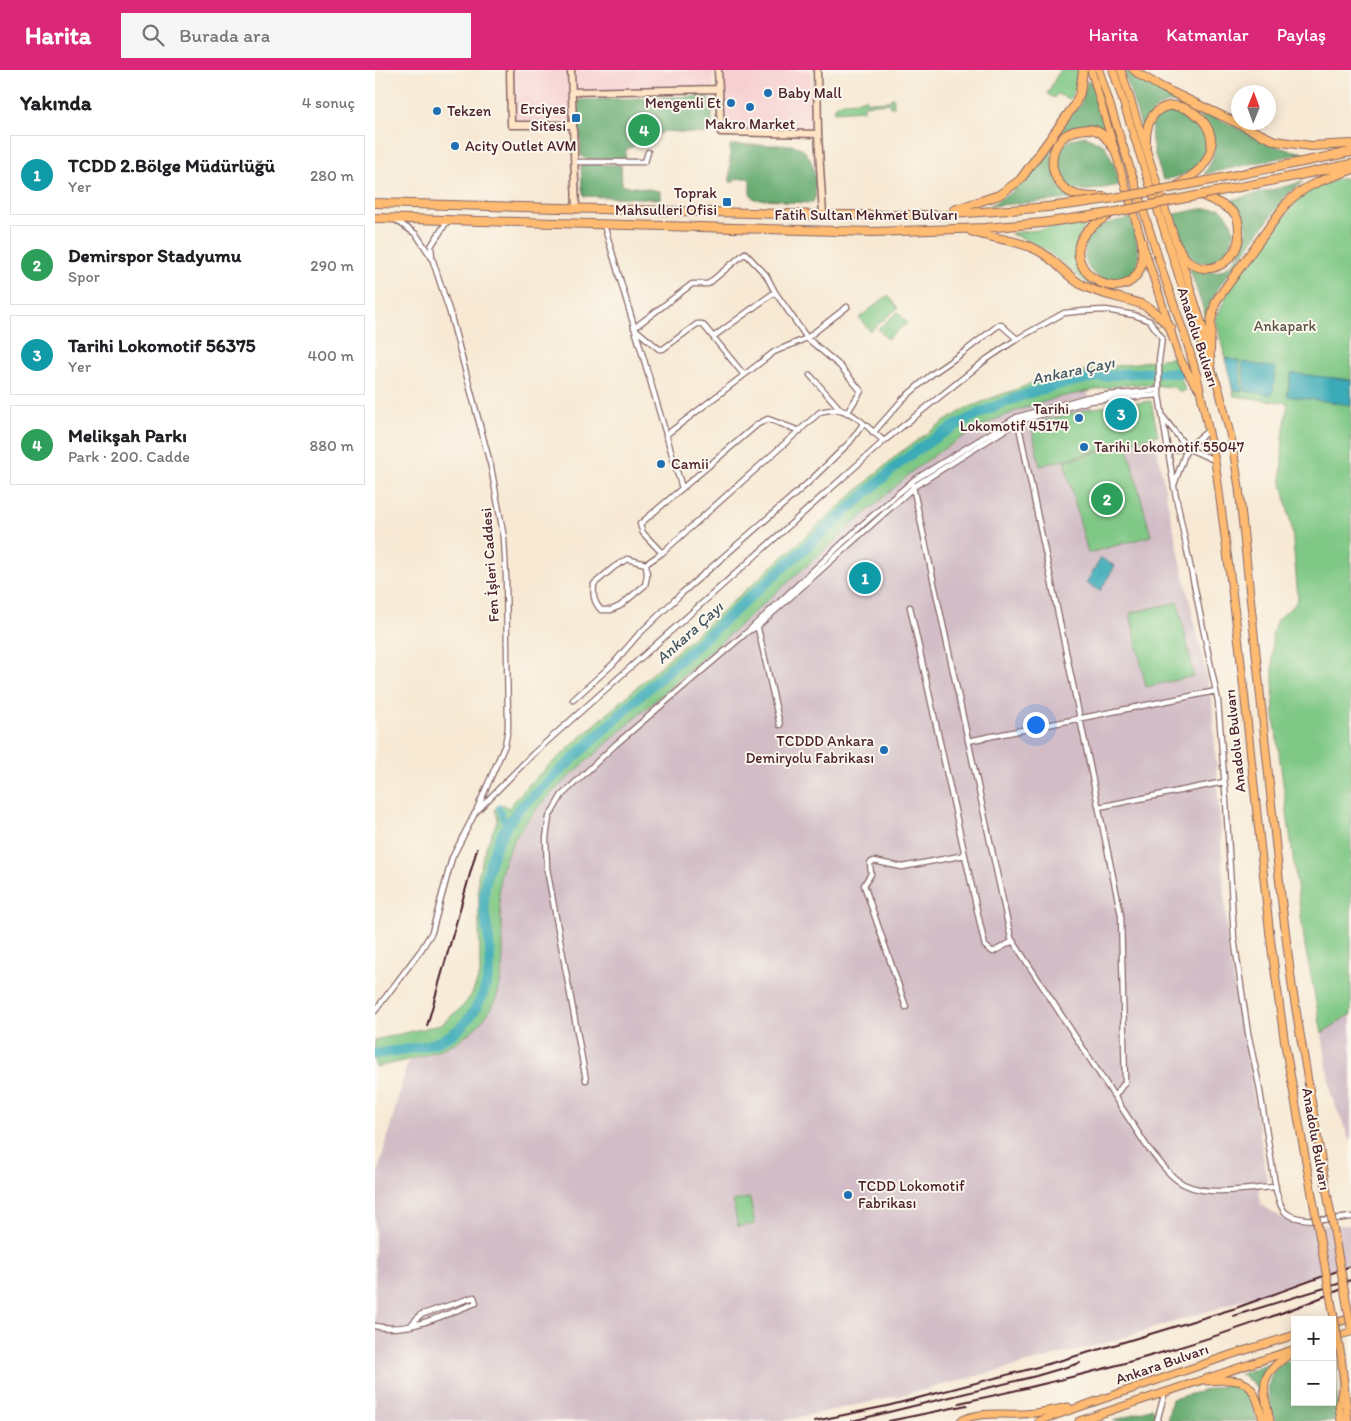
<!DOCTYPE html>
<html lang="tr">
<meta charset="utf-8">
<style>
body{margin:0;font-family:Itim,sans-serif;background:#f6f6f6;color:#202124}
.controls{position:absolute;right:15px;bottom:15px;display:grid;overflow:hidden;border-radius:0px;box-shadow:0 2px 12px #0003}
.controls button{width:45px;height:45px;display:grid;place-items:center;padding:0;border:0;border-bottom:1px solid #e0e0e0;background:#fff;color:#202124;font:25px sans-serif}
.compass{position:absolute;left:856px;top:15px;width:45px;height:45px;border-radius:50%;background:#fff;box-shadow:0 2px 12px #0003;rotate:1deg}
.you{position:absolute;left:660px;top:654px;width:18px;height:18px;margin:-12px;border:4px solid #fff;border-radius:50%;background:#1a73e8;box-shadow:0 0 0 8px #1a73e833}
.badge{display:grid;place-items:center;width:32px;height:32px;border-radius:50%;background:#db2777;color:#fff;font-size:16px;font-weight:700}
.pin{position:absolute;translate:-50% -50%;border:2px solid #fff;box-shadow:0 1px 5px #0006}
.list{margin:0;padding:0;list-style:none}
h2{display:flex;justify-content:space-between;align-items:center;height:65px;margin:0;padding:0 20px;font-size:21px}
h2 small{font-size:16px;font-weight:400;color:#757577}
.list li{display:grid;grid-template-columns:32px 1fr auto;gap:15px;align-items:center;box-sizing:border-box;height:80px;margin:0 10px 10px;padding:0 10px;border:1px solid #e0e0e0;border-radius:0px}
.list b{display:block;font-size:19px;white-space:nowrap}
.list p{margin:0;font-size:16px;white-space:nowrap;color:#757577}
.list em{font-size:16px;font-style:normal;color:#757577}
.icon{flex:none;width:28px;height:28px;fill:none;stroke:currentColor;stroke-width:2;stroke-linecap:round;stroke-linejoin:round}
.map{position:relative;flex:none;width:976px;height:1351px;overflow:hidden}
header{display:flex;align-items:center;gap:30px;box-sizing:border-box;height:70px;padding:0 25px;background:#db2777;color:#fff}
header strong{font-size:24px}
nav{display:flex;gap:28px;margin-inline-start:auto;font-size:18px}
.search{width:350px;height:45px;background:#f6f6f6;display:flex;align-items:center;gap:12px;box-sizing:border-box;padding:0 18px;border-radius:0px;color:#757577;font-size:19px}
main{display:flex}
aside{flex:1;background:#fff}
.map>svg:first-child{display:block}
.built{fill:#f7cfd2}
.industrial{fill:#d2bdc6}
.green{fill:#7fc885;stroke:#647458}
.forest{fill:#67ac72;stroke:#58664e}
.water{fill:#3babb8;stroke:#426572}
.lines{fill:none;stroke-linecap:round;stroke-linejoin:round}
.canal{stroke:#3babb8;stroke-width:5.5}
.river{stroke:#3babb8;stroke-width:10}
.street-casing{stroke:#876666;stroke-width:7}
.secondary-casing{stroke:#876666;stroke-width:9}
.primary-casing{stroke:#876666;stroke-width:9}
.highway-casing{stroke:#876666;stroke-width:10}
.street{stroke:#fff;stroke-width:4.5}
.secondary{stroke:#ffe4c6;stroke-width:6}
.primary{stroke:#febb71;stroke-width:7}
.highway{stroke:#febb71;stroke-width:8}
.rail{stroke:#4a1f2b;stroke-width:2}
.primary-bridge-casing{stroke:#876666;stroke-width:9;stroke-linecap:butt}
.highway-bridge-casing{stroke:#876666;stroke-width:10;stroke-linecap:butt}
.primary-bridge{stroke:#febb71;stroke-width:7}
.highway-bridge{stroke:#febb71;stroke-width:8}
.poi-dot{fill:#1f6fb2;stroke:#fbf7ec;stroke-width:2}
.labels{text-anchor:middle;stroke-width:4;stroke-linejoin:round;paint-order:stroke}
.poi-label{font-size:15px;fill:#4a1f2b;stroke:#fbf7ec;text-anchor:start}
.street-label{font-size:15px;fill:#4a1f2b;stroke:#fbf7ec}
.park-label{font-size:15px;fill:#5a5246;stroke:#fbf7ec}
.water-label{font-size:16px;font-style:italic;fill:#445763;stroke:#fbf7ec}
</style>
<header>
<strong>Harita</strong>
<div class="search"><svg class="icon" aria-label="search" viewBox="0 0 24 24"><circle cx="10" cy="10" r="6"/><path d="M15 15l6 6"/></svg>Burada ara</div>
<nav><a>Harita</a><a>Katmanlar</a><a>Paylaş</a></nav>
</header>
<main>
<aside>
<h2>Yakında<small>4 sonuç</small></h2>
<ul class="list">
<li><span class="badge" style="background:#0f9aa8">1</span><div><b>TCDD 2.Bölge Müdürlüğü</b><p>Yer</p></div><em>280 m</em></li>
<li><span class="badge" style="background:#2e9e5b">2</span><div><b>Demirspor Stadyumu</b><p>Spor</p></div><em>290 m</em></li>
<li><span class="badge" style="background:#0f9aa8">3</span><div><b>Tarihi Lokomotif 56375</b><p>Yer</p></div><em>400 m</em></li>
<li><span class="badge" style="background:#2e9e5b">4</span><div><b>Melikşah Parkı</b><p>Park · 200. Cadde</p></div><em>880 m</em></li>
</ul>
</aside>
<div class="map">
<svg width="976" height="1351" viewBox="0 0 976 1351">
<rect width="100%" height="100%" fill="#fbf7ec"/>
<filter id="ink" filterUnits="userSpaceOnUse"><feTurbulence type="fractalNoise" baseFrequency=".02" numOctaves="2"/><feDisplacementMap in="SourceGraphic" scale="10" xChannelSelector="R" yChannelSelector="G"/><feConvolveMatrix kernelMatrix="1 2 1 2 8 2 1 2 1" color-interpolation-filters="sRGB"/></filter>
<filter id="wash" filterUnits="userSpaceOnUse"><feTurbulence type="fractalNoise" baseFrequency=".0096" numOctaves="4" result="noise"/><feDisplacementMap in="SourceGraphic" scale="20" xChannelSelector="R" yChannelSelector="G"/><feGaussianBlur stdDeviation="1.12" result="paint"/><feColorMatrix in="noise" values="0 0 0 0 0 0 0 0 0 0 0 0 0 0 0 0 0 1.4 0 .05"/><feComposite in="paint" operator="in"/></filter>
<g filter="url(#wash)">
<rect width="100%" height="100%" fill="#f7e9d4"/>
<path class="built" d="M137,0H338V17L203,26L202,50L137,54Z
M347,0H436V59L349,61Z"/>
<path class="industrial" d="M713,322L717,343L774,335L791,425L837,631L853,880L871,975L892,1111L883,1114L886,1134L906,1148L949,1155H976V1193L884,1225L738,1271L533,1324L406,1351H0V1113L33,991L55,984L83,971L99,960L114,940L128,876L124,826L125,809L129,793L139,769L150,752L185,715L539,400L594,363L622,349L646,339L685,327Z
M976,944V1073L956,1025L947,963Z"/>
<path class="green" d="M685,0H703L700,19L695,29L682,24L679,28L672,24Z
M516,28H519V37H515V33L489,35V40L459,42C460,30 473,32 483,31L485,29H492V32L515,31Z
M976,107V944L947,963L930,876L899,646L897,566L901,551L919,535L923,529L917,459L906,408L908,366L913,333L859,326L841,249L855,217L927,125L960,110Z
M709,154C709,161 704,166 702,173C697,198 708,198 717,216C699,205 688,191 671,180C660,173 648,168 636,164L638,163Z
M513,225L523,238L495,261L484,248Z
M523,242L532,253L512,269L503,259Z
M800,287L810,321L804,322L799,317L766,314L740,316L685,327L646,339L622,349L594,363L564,382L539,400L185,715C158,742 132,769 125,809C122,832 128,854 128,877C128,892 127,911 122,926C103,976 47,988 0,997V970L59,956L68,953L88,936L97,924L105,904L103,806L111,777L123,749L120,739L128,734L133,738L159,709L523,384L567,353L590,339L614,329L667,310L688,304Z
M776,331L783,365L665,396L656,354L717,338Z
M752,375L776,466L713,483L689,391Z
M803,532L819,606L771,617L755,543Z
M375,1128L380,1154L363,1157L358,1131Z"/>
<path class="forest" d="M748,0H755L762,5L806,31L885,69L906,78L929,83L829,104C836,94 841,83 839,70C838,62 833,56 828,50C806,23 781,28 767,59Z
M716,11L733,63C719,57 703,52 690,62C685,67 680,76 676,83L684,117L696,129L614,136L634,124L649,112L665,92L686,58L706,34L712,12Z
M333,26L335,41H337V61L330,64L290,61L251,80L250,90L212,89L206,86L203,32L205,30Z
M797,39C824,44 846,75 821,97C812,105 799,108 788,110C782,89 761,45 797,39Z
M711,66L730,76L740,97L745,115C733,117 709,123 698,119C680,111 677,83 692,72C697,68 705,67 711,66Z
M355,75H418C440,80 442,110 440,128L437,133L409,132V130L379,129L375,123V110L373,108L360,109L359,112H355Z
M212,94L246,95L247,115L285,121V129L209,126L207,119L206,96Z
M928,112L910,127L844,217L834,236L831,247L814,197C825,200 838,205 849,199C865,190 876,165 869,147C866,140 858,136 852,131Z
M845,138C881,169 834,210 814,185C808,177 804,155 800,144L826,139Z
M756,148C758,161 766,180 763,193C756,224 706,212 710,181C710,175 712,167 716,163C725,153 743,151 756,148Z
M957,1287H960L961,1294L963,1351H900C892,1324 885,1299 920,1288V1332H957Z
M894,1293L886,1312L887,1326L885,1327L878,1313L865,1304Z
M854,1314L869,1320L880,1343L882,1351H792L797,1329Z
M777,1338L782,1345L780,1351H738Z"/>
<path class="water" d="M850,288L864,291L867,321L858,320Z
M867,292L901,298L897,325L870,321Z
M916,303L976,310V335L912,326Z
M726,488L740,496L725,521L711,513Z"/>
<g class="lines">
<path class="canal" d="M124,737L131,756"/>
<path class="river" d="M0,984C21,980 47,979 67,970C98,955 116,918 115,884C115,865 108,847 109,828C111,795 123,765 143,740L277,615L525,393C605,330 703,298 804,303"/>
</g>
</g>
<g filter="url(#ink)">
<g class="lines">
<g class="street-casing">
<path id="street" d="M199,92H270L273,82
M19,149L41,164L57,188L75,243L116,397L129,468L131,506L133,658L130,675L102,739
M229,155L307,418
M57,187L56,176L73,150
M259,258L317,214H333L370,183L391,205L400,222L432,268L465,296L486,321L472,343
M260,259L284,279H288L322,254H327L330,257L369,305
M338,267L400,222
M435,305L466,340
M642,347L746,845L750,1012L740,1026
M789,348L812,378L834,360
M498,363L528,329L557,304L589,282L625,254L642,269
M291,365L399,282L432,268L472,237
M793,381L812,378
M537,412L636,868L773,1078C782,1088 791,1102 802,1110C826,1129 872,1118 901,1117
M799,415L812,378L839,390
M287,483L268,463L265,454L383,354L393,349L425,361
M271,494L272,506L270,515L245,536L236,540H226C218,531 218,525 219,514L239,497L252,489L271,494L287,483L445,342C451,341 458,338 465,340C481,343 496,361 509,371
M535,537L610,876L618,882L638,871
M382,554L405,655
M376,560L383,556L540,416L644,351L714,331L784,325
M198,630L238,594L263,565L307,523L434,412L475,372L488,354
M593,671L841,621
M724,737L849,712
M531,937L489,815L496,804L495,793L499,791L527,797L590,785
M0,941L46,880L57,862L77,788L100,743L158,684L509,371L612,289L642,269L689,243L709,241L731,240L759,245L775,251L787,268L784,290V325L799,417L843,631L851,731L859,868L873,963L884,1015L901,1120C903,1127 905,1137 910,1142C923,1154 960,1149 976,1147
M211,1010L172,799L171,768L174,747L187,725L240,675L370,564L489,453L539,410L642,347L713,327L784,320
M0,1256C33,1264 70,1244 101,1233L99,1227L45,1245L35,1256
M782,1351L790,1322"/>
</g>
<g class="secondary-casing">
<path id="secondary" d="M135,0L136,55H198
M196,0L201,139
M343,0L346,62L443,64
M442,0L443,64L448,145
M197,22L344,19"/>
</g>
<g class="primary-casing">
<path id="primary" d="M716,0L767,172L804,287L816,308L824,319
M724,0L790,209L811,269L822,306L840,391L864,574L895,866L910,975L934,1108
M738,0L823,266L844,319L857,372L864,418L906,826L917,916L949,1106
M746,0L835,280L836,294
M957,1254L976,1248
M957,1267L976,1262
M966,1286L973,1351
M832,1311C873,1308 878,1310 888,1351
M586,1351C603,1341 626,1345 645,1344C661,1344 677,1340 693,1337
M664,1351L858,1284L920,1265
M704,1351L920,1279
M895,1351C887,1313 883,1305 918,1282
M966,1351L964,1337L967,1319"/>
</g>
<g class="highway-casing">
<path id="highway" d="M759,0L765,5L788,18L900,71L936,76L976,74
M771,76C768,0 863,47 829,94C823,103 811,110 802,116
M917,94L976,82
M920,106L976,94
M730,127C719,127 709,128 699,124C668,112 671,64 705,60C712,59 718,58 724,62C730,65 735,74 739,79
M0,133L448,145H562L662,138
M579,140L624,125L645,110L699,36L705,23L708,0
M736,143C728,149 718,154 711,162C681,198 747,240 765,199C768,192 767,180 767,172
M0,148L498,162L610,158L667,153
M596,161C617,169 641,169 662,180C679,188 691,206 707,215C726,225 746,227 766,234C778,239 787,249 796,258
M803,177C805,181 808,186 812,190C834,211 866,189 864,161C864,155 863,147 859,143C851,135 837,130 828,126
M835,280L836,251L841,231L911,134C930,114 950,109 976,100"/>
</g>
<use href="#street" class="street"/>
<use href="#secondary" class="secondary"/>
<use href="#primary" class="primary"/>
<use href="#highway" class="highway"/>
<path class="rail" d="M52,956L102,779
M858,1246L976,1210
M584,1333C715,1305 844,1271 967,1219
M440,1351L512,1336L659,1298L729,1278L861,1238L976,1196
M477,1351L661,1306L705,1293
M514,1351L592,1335"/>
<g class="primary-bridge-casing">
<path id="primary-bridge" d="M949,1106L976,1257
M934,1108L966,1286"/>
</g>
<g class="highway-bridge-casing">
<path id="highway-bridge" d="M662,138C748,130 833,110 917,94
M667,153L736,143L920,106"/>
</g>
<use href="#primary-bridge" class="primary-bridge"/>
<use href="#highway-bridge" class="highway-bridge"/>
</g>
</g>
<g class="poi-dot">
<circle cx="393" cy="23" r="5"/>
<circle cx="356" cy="33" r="5"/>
<circle cx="375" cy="37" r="5"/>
<circle cx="62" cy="41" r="5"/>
<rect x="196" y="43" width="10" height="10" rx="2.5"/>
<circle cx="80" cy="76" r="5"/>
<rect x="347" y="127" width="10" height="10" rx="2.5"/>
<circle cx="704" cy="348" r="5"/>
<circle cx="709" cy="377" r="5"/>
<circle cx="286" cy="394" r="5"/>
<circle cx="509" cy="680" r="5"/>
<circle cx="473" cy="1125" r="5"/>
</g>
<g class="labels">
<g class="poi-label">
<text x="403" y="28">Baby Mall</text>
<text x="346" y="38" text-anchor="end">Mengenli Et</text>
<text x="191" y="44" text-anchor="end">Erciyes<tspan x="191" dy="17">Sitesi</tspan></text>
<text x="72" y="46">Tekzen</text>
<text x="375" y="59" text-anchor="middle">Makro Market</text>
<text x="90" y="81">Acity Outlet AVM</text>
<text x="342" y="128" text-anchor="end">Toprak<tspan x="342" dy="17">Mahsulleri Ofisi</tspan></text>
<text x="694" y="344" text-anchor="end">Tarihi<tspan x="694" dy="17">Lokomotif 45174</tspan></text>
<text x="719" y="382">Tarihi Lokomotif 55047</text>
<text x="296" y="399">Camii</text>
<text x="499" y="676" text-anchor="end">TCDDD Ankara<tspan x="499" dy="17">Demiryolu Fabrikası</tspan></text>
<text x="483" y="1121">TCDD Lokomotif<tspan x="483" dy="17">Fabrikası</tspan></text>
</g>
<g class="street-label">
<text x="491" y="150">Fatih Sultan Mehmet Bulvarı</text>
<text transform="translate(823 267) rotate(72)" y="5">Anadolu Bulvarı</text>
<text transform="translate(115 495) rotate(-94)" y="5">Fen İşleri Caddesi</text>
<text transform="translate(860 671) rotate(-96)" y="5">Anadolu Bulvarı</text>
<text transform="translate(941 1069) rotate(80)" y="5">Anadolu Bulvarı</text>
<text transform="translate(787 1294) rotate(-19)" y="5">Ankara Bulvarı</text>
</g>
<g class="park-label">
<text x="910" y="261">Ankapark</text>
</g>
<g class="water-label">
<text transform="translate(698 300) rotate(-12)" y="6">Ankara Çayı</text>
<text transform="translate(314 562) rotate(-42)" y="6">Ankara Çayı</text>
</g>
</g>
</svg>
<div class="controls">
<button>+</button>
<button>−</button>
</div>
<svg class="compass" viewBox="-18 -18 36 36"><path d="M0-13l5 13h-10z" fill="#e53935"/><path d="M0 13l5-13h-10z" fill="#757577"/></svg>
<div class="you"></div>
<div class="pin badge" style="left:490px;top:508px;background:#0f9aa8">1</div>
<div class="pin badge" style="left:732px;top:429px;background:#2e9e5b">2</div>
<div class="pin badge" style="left:746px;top:344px;background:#0f9aa8">3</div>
<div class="pin badge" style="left:269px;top:60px;background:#2e9e5b">4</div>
</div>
</main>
